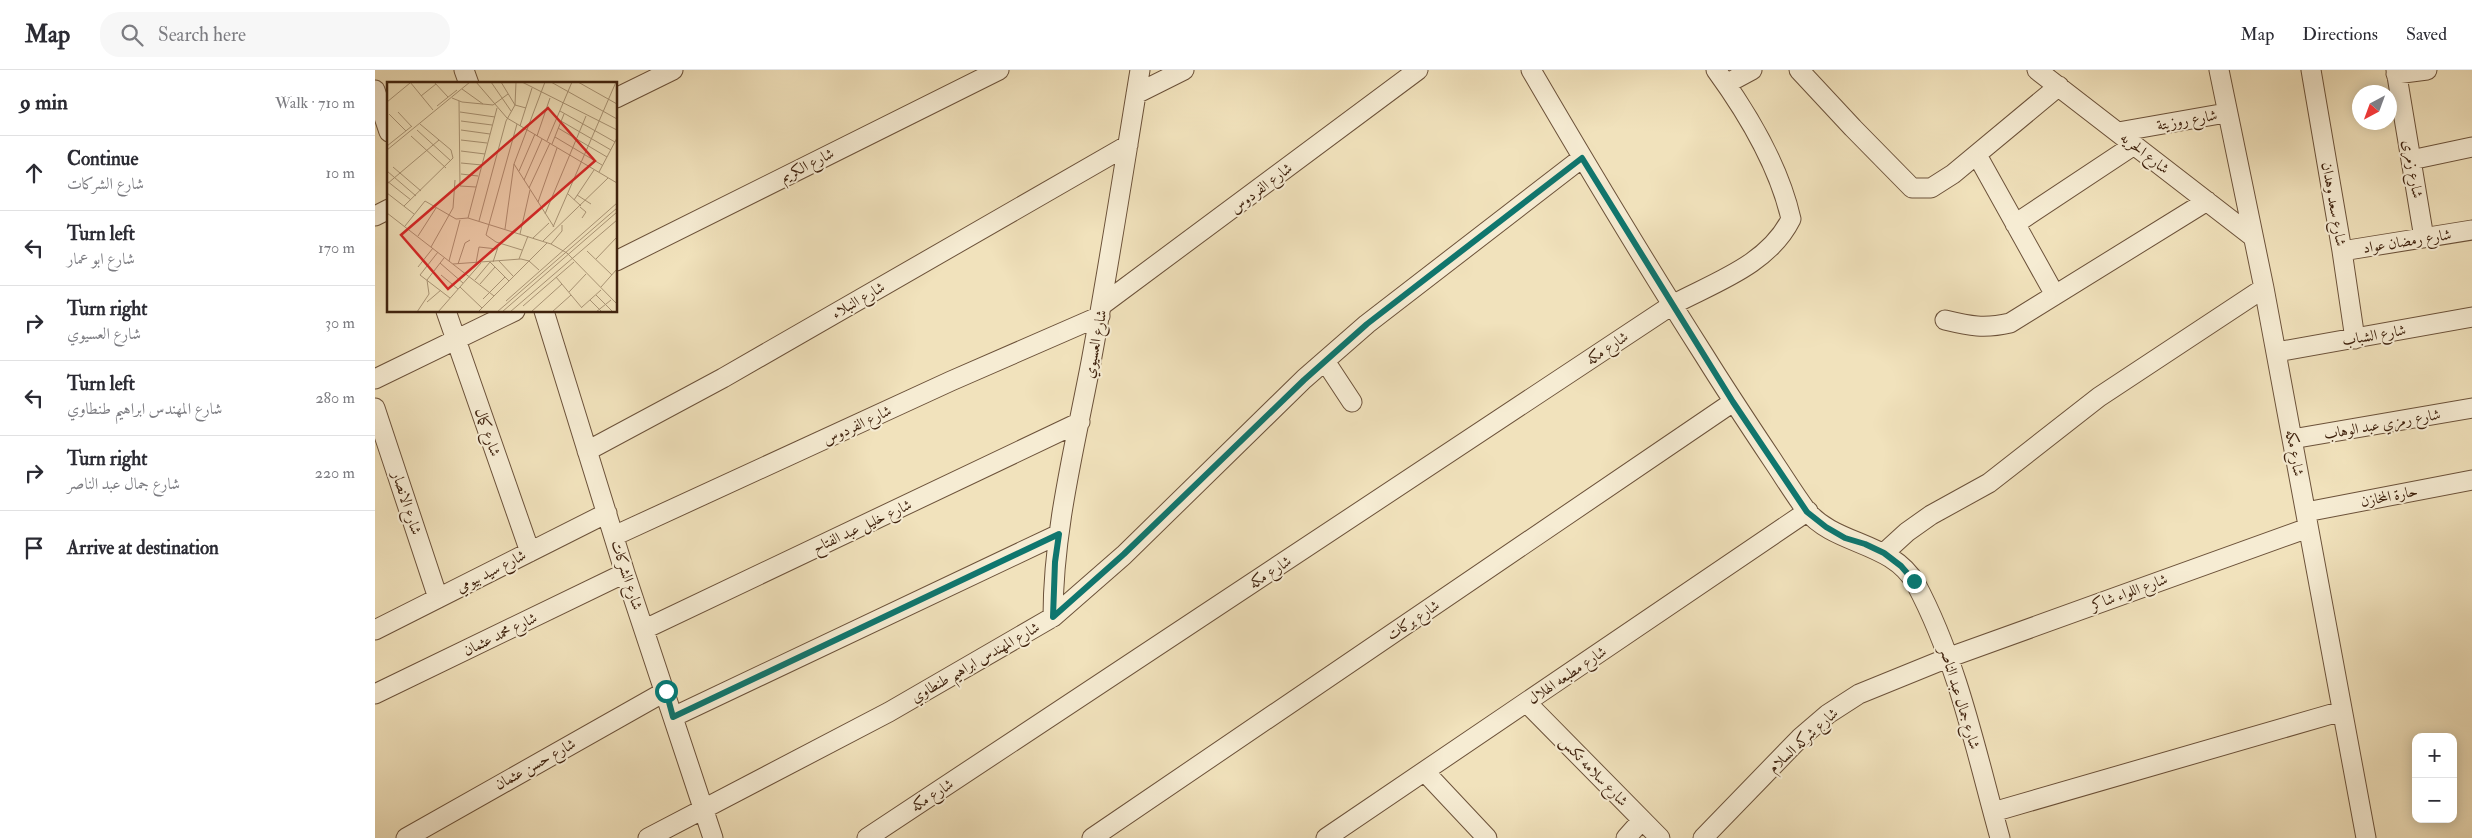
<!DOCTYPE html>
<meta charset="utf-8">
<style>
body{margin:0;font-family:"IM FELL Double Pica",Amiri,serif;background:#f7f7f7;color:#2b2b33}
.controls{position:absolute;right:15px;bottom:15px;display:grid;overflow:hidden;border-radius:10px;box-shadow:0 2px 12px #0003}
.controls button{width:45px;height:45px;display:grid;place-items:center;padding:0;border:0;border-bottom:1px solid #e1e1e2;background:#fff;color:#2b2b33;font:25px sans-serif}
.compass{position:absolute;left:1977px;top:15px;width:45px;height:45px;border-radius:50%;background:#fff;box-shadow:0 2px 12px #0003;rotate:221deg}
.stop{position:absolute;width:15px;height:15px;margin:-11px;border:4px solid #0f766e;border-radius:50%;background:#fff}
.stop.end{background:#0f766e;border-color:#fff;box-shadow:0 1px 5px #0008}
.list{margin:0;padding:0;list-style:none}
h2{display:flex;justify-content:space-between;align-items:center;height:65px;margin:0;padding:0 20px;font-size:21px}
h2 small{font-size:16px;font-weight:400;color:#7c7c81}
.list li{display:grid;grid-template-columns:32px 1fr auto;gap:15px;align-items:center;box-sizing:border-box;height:75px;padding:0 20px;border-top:1px solid #e1e1e2}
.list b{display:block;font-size:19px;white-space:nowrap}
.list p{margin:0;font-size:16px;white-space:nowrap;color:#7c7c81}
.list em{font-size:16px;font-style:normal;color:#7c7c81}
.icon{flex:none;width:28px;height:28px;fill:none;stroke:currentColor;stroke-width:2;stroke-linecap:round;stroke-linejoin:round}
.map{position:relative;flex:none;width:2097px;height:768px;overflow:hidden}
header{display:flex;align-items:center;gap:30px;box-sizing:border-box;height:70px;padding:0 25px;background:#fff;border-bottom:1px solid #e1e1e2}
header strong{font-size:24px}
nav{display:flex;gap:28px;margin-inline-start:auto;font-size:18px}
.search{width:350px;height:45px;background:#f7f7f7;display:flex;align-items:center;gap:12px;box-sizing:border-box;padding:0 18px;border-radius:20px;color:#7c7c81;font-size:19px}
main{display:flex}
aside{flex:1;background:#fff}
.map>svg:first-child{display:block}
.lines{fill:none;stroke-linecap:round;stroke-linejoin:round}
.street-casing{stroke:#6c523a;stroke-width:21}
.street{stroke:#f6ecd3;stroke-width:19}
.route{stroke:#0f766e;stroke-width:6}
.labels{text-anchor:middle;stroke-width:4;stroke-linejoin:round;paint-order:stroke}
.street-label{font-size:15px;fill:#3f220e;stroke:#f6ecd3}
.inset-road{fill:none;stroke:#aa9576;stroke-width:1}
.view{fill:#d62828;fill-opacity:0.15;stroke:#d62828;stroke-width:2.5}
.inset-edge{fill:none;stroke:#3f220e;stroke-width:2.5}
</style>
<header>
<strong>Map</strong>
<div class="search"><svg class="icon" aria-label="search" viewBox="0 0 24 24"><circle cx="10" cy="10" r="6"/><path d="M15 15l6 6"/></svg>Search here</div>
<nav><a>Map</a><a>Directions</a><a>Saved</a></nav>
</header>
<main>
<aside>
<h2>9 min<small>Walk · 710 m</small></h2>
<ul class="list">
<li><svg class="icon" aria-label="ahead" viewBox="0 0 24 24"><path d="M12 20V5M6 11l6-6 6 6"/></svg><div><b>Continue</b><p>شارع الشركات</p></div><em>10 m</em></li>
<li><svg class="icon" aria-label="left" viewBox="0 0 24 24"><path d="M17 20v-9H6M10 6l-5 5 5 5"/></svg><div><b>Turn left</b><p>شارع ابو عمار</p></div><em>170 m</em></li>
<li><svg class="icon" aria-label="right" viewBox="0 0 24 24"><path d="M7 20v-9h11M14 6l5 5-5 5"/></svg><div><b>Turn right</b><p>شارع العسيوي</p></div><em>30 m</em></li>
<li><svg class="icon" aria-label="left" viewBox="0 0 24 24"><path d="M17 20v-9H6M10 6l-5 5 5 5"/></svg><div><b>Turn left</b><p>شارع المهندس ابراهيم طنطاوي</p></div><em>280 m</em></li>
<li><svg class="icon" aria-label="right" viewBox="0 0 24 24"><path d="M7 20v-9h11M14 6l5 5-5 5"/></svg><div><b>Turn right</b><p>شارع جمال عبد الناصر</p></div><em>220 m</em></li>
<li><svg class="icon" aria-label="arrive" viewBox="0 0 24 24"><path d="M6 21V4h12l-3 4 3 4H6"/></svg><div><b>Arrive at destination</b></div></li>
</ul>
</aside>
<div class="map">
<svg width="2097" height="768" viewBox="0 0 2097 768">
<rect width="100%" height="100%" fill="#f1e2bc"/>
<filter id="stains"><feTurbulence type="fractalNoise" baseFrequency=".004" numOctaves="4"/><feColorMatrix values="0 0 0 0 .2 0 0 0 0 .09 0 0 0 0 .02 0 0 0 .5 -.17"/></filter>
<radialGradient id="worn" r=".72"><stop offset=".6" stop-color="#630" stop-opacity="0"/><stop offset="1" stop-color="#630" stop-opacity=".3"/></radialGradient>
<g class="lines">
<g class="street-casing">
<path id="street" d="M89,0L94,14
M1156,0C1212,96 1269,191 1329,285C1352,322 1376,358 1400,394C1410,409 1420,425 1431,440C1460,476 1517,471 1541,514C1583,593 1601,682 1625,768
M1424,0L1478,58L1537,118H1556L1578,104L1684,16
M1662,0L1878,167
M1844,0L1889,218L1991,768
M1936,0L1967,181L1980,269
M2021,0L2049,168
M2021,4L2052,0
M1351,14L1377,0
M0,20L14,62
M761,24L809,0
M241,28L298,0
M1743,62L1851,43
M1602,85L1680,225
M2036,90L2097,77
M0,146L14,139
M1640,154L1759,75
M1967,181L2097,160
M241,191L624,0
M727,235L1043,0
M71,241L155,482
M169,241L250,503L338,768
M1570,250C1595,256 1609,259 1635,253L1832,131
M1902,282L2097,247
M950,291L977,332
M0,309L140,241
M0,338L63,528
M1917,369L2097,338
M212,381L348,308L753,75
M1931,442L2097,410
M239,466L576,311L725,246
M1509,483L1532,462L1556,445L1614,413L1724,327L1889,218
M678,547C678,461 700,376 716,292C734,195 749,97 765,0
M270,559L705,352
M0,560L232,443
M0,624L250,503
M1152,633L1285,768
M298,647L684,464
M1050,702L1112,768
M1618,742L1967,641
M31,768L291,621
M273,768L514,642L678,547L749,485L929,309L992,254L1207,88
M492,768L1297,235C1340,212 1393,195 1416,149C1404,96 1373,44 1341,0
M717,768L1358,332
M951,768L1433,441
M1251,768L1267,750
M1328,768L1425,668L1453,644L1484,624L1575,587L1933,458"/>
</g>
<use href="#street" class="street"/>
</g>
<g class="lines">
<path class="route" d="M291,621L298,647L684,464L680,492L678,547L749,484L929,310L992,254L1207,88L1358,332L1432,442L1451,457L1470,468L1490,474L1509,483L1526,496L1539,511"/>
</g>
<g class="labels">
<g class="street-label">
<text transform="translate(1812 50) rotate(-10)" y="5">شارع روزيتة</text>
<text transform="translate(1770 83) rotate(38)" y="5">شارع الحريه</text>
<text transform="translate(432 95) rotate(-27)" y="5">شارع الكريم</text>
<text transform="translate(2038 99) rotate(80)" y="5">شارع زمرى</text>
<text transform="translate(886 118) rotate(-37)" y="5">شارع الفردوس</text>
<text transform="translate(1959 134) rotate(80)" y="5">شارع سعد وهدان</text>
<text transform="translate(2032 171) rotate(-9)" y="5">شارع رمضان عواد</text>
<text transform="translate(483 230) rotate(-30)" y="5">شارع النبلاء</text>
<text transform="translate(1999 265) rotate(-10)" y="5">شارع الشباب</text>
<text transform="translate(720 274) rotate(-79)" y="5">شارع العسيوي</text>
<text transform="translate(1232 278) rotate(-34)" y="5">شارع مكه</text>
<text transform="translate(2007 354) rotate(-10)" y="5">شارع رمزي عبد الوهاب</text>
<text transform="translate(482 355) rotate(-25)" y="5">شارع الفردوس</text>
<text transform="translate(113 362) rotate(71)" y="5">شارع كمال</text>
<text transform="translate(1920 383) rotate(80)" y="5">شارع مكه</text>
<text transform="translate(2014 426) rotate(-11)" y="5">حارة المخازن</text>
<text transform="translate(32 433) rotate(72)" y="5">شارع الانصار</text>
<text transform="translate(487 456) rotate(-25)" y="5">شارع خليل عبد الفتاح</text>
<text transform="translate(116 501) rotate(-27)" y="5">شارع سيد بيومي</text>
<text transform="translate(895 502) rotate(-33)" y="5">شارع مكه</text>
<text transform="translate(252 505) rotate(72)" y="5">شارع الشركات</text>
<text transform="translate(1754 522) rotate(-20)" y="5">شارع اللواء شاكر</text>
<text transform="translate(1038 550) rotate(-34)" y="5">شارع بركات</text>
<text transform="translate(125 564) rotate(-26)" y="5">شارع محمد عثمان</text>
<text transform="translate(600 592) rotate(-30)" y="5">شارع المهندس ابراهيم طنطاوي</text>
<text transform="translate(1192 605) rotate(-34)" y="5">شارع مطبعه الهلال</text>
<text transform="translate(1585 628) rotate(73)" y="5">شارع جمال عبد الناصر</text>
<text transform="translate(1428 670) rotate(-42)" y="5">شارع شركه السلام</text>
<text transform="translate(160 694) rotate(-29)" y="5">شارع حسن عثمان</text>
<text transform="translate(1219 701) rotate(46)" y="5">شارع سلامه تكس</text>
<text transform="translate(557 725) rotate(-33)" y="5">شارع مكه</text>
</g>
</g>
<g transform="translate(12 12)">
<rect width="230" height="230" fill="#f1e2bc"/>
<path class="inset-road" d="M23,0L46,28M47,0L61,15M89,0L120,36L230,101M104,0L124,29M114,0L128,23L139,26M135,0L230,48M164,0L230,37M191,0L230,22M75,7L96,22M34,14L49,2M65,16L75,20L106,23L121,12M72,19L73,104M0,20L23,1M50,24L70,8M173,29L228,60M11,30L25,45M73,30L108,35M2,32L19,49M74,39L105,43M174,39L224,68M130,42L99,153L109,160L135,168M133,44L145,6M171,46L220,75M30,48L64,79M74,48L103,52M24,54L59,86M150,54L163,16M168,55L215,83M74,58L100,61M160,59L185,0M165,62L177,32M0,64L25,44M0,68L83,0M74,69L98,72M74,81L95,83M127,82L167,145M6,85L34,109M0,89L29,114M132,89L148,52M212,90L230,56M74,92L91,94M137,98L155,57M0,99L24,118M0,102L52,58M73,104L89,105M142,106L163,61M0,111L27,132M181,112L194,124M190,113L204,122M187,118L207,88M151,120L170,66M17,124L66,76L64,68L33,42M193,125L199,130L195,136M0,131L107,214M158,132L199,34M81,136L110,26M92,139L119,39L128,23L129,0M18,144L38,119L69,137L81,136L164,162L180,171L230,222M166,145L229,0M118,147L127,82L158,0M133,152L143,108M31,154L49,126M146,156L162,141M156,159L221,96M164,162L175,149V143M44,165L66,126L68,98M200,169L225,193M51,170L33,193L63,216M132,177L141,154M209,177L230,155M62,179L73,138M112,179L126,194M106,180L111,165M53,181L76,201M89,181L92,165L110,167M66,182L134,177L142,179L152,188M71,182L78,161L83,158M31,185L46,166M54,193L71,207M169,195L195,226M40,198L57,176M88,198L103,180L122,199M93,202L108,185M73,205L95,226M214,205L230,187M182,210L199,192M209,213L226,230M96,217L118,195M203,218L215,230M119,219L230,121M40,220L54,208M136,224L187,180M195,225L214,208M30,230L42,212L40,198M51,230L94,181M91,230L160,161M110,230L230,126M115,230L230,130M123,230L230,138M144,230L175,202M165,230L184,213M209,230L224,218"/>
<path class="view" d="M161,26L208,79L61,207L14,153Z"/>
<rect width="230" height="230" class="inset-edge"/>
</g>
<rect width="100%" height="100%" filter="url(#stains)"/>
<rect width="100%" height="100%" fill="url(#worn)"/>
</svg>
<div class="controls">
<button>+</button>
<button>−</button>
</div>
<svg class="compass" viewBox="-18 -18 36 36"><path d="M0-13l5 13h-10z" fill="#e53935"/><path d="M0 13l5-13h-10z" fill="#7c7c81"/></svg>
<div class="stop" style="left:291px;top:621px"></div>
<div class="stop end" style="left:1539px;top:511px"></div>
</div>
</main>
